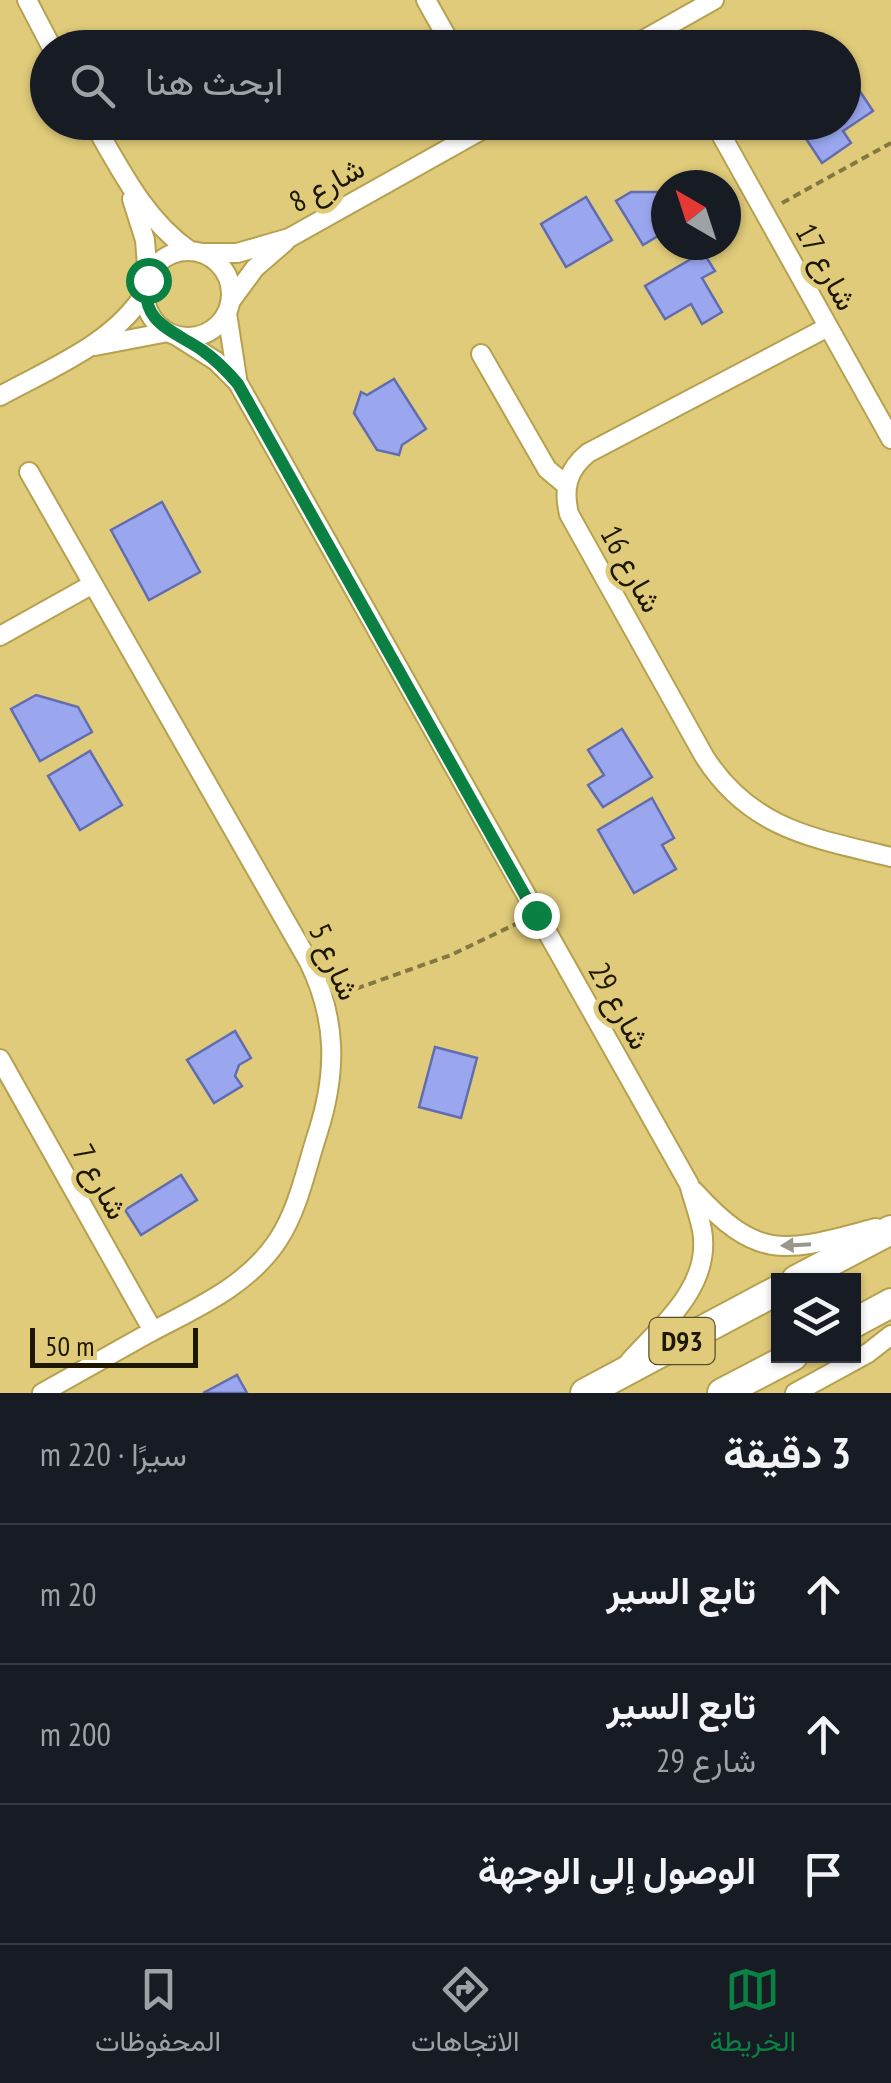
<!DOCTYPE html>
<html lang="ar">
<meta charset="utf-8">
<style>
body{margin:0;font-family:"PT Sans Narrow",Vazirmatn,sans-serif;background:#20242c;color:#f1f3f6;direction:rtl}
.controls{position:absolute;right:30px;bottom:30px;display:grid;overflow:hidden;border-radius:0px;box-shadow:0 2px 8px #0004}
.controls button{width:90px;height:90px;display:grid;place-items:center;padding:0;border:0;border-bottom:2px solid #363941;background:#171b24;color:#f1f3f6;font:50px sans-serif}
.compass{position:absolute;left:651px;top:170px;width:90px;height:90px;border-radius:50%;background:#171b24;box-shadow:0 2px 8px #0004;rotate:321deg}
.scale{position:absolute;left:30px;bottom:25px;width:168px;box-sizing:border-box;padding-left:10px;border:5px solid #1e1801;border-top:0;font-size:28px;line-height:35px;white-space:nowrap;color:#1e1801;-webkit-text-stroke:8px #e0cb7a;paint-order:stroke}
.stop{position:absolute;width:30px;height:30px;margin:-22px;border:8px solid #0b8043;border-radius:50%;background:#fff}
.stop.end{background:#0b8043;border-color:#fff;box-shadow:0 2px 10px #0008}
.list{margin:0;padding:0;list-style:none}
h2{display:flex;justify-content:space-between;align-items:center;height:130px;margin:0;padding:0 40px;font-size:42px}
h2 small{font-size:32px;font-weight:400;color:#9ea1a6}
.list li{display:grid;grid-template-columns:65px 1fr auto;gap:30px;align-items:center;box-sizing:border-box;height:140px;padding:0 40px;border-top:2px solid #363941}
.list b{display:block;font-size:38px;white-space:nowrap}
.list p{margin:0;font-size:32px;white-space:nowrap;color:#9ea1a6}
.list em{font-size:32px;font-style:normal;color:#9ea1a6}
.icon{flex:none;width:55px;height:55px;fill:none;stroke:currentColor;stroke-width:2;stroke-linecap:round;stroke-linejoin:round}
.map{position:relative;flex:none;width:891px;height:1393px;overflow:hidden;direction:ltr}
.search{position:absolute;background:#171b24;box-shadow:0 2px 8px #0004;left:30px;right:30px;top:30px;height:110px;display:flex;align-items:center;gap:25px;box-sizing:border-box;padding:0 35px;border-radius:55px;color:#9ea1a6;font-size:38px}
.sheet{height:550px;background:#171b24}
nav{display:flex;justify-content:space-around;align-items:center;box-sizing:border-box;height:140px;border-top:2px solid #363941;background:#171b24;font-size:28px;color:#9ea1a6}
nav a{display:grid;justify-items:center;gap:5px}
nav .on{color:#0b8043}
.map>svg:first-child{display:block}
.building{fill:#9aa7ef;stroke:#626db0;stroke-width:2.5}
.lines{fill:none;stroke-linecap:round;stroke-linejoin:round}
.street-casing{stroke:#b5a14f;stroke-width:22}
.primary-casing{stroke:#b5a14f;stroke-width:32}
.path{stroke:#857741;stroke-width:4;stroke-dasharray:8 5;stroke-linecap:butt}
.street{stroke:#fff;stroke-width:18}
.primary{stroke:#fff;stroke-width:28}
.oneway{fill:#9a978d}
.route{stroke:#0b8043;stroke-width:12}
.labels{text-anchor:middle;stroke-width:10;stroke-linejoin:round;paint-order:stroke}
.shield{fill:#e0cb7a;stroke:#584e25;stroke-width:2.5}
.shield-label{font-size:28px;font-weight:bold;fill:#1e1801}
.street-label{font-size:30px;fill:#1e1801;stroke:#e0cb7a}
</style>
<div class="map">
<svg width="891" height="1393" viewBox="0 0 891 1393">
<rect width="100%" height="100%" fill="#e0cb7a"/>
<path class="building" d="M348,39L370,48H321L334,40L342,47Z
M853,81L873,111L843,131L851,143L822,163L795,122H844V88Z
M631,192H666V231L643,245L616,201Z
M586,197L612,240L566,267L541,224Z
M703,252L715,271L702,278L722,312L702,324L691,304L665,319L645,286Z
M394,379L426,429L402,445L399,455L377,450L354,413L361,392L367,395Z
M162,502L200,572L149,600L111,530Z
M36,695L78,707L92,732L40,761L11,709Z
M622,729L652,777L603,807L588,785L604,775L588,750Z
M90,751L122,805L80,830L48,776Z
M652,798L674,838L662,845L676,869L634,893L598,830Z
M235,1031L251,1058L239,1065L235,1076L242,1086L214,1103L187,1060Z
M435,1047L477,1058L461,1118L419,1107Z
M181,1175L197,1200L141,1235L125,1210Z
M237,1375L247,1393H203Z"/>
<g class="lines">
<g class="street-casing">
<path id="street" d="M27,0L52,48
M426,0L453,48
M661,30L671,48
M629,48L714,0
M93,122C120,169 145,220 190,251
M714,122L891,439
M132,199L145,240L148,279
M145 294a43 43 0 1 1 86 0a43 43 0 1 1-86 0Z
M202,253H237L289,238L496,122
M230,302L255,268L285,242
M227,313L237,378
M828,327L588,453C567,470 563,489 569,514L704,756C750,829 813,838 891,857
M175,335L216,361L238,383L689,1184C693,1199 699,1215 702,1230C712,1286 662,1325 629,1362
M95,346L168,332
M481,354L547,469L566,485
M0,396C51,368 115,343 146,291
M29,472L309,962C337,1020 337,1072 318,1132C306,1168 299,1208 278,1240C248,1286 196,1308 149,1333C113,1353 78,1373 42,1393
M0,636L93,584
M0,1059L153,1331
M694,1191C760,1264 787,1251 876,1228
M795,1393L868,1353L891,1335"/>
</g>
<g class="primary-casing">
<path id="primary" d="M796,1280L891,1230
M854,1323L891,1303
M585,1393L778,1290
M722,1393L793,1356"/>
</g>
<path class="path" d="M782,203L891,143
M344,993L451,955L520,922"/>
<use href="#street" class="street"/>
<use href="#primary" class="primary"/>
</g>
<defs><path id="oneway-solid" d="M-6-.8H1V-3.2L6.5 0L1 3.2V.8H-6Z" transform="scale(2.5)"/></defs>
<use class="oneway" href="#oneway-solid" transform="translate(796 1245) rotate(177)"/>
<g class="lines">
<path class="route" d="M148,280C138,322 174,331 202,350C216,360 227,371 238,384L536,915"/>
</g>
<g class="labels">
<rect class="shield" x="649.5" y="1318" width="65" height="46" rx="8"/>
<g class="shield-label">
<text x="682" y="1351">D93</text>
</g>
<g class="street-label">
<text transform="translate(327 185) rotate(-29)" y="10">شارع 8</text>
<text transform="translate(826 267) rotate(61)" y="10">شارع 17</text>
<text transform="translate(631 569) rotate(61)" y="10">شارع 16</text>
<text transform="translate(334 962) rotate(66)" y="10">شارع 5</text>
<text transform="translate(619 1006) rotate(61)" y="10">شارع 29</text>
<text transform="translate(100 1182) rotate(61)" y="10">شارع 7</text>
</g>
</g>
</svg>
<div class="controls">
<button><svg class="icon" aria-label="layers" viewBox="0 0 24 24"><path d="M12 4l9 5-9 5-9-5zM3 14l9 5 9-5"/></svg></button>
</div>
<svg class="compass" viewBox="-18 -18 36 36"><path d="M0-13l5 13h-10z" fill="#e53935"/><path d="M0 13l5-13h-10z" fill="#9ea1a6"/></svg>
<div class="scale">50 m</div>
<div class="stop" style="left:148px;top:280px"></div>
<div class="stop end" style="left:536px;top:915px"></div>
<div class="search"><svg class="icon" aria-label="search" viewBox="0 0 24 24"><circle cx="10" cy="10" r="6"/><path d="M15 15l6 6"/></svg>ابحث هنا</div>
</div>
<section class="sheet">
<h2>3 دقيقة<small>سيرًا · 220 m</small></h2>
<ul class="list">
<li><svg class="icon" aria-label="ahead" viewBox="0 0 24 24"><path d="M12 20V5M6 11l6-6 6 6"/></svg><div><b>تابع السير</b></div><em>20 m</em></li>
<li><svg class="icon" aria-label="ahead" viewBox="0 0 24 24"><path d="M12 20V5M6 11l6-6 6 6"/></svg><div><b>تابع السير</b><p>شارع 29</p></div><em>200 m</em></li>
<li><svg class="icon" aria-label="arrive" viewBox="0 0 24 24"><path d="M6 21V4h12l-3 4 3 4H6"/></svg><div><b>الوصول إلى الوجهة</b></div></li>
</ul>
</section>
<nav>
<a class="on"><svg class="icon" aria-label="map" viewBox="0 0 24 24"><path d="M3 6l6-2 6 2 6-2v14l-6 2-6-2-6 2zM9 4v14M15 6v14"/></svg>الخريطة</a>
<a><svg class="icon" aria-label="directions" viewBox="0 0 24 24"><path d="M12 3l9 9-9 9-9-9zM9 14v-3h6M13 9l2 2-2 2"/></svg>الاتجاهات</a>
<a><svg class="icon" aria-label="saved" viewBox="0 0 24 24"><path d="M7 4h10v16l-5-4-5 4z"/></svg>المحفوظات</a>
</nav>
